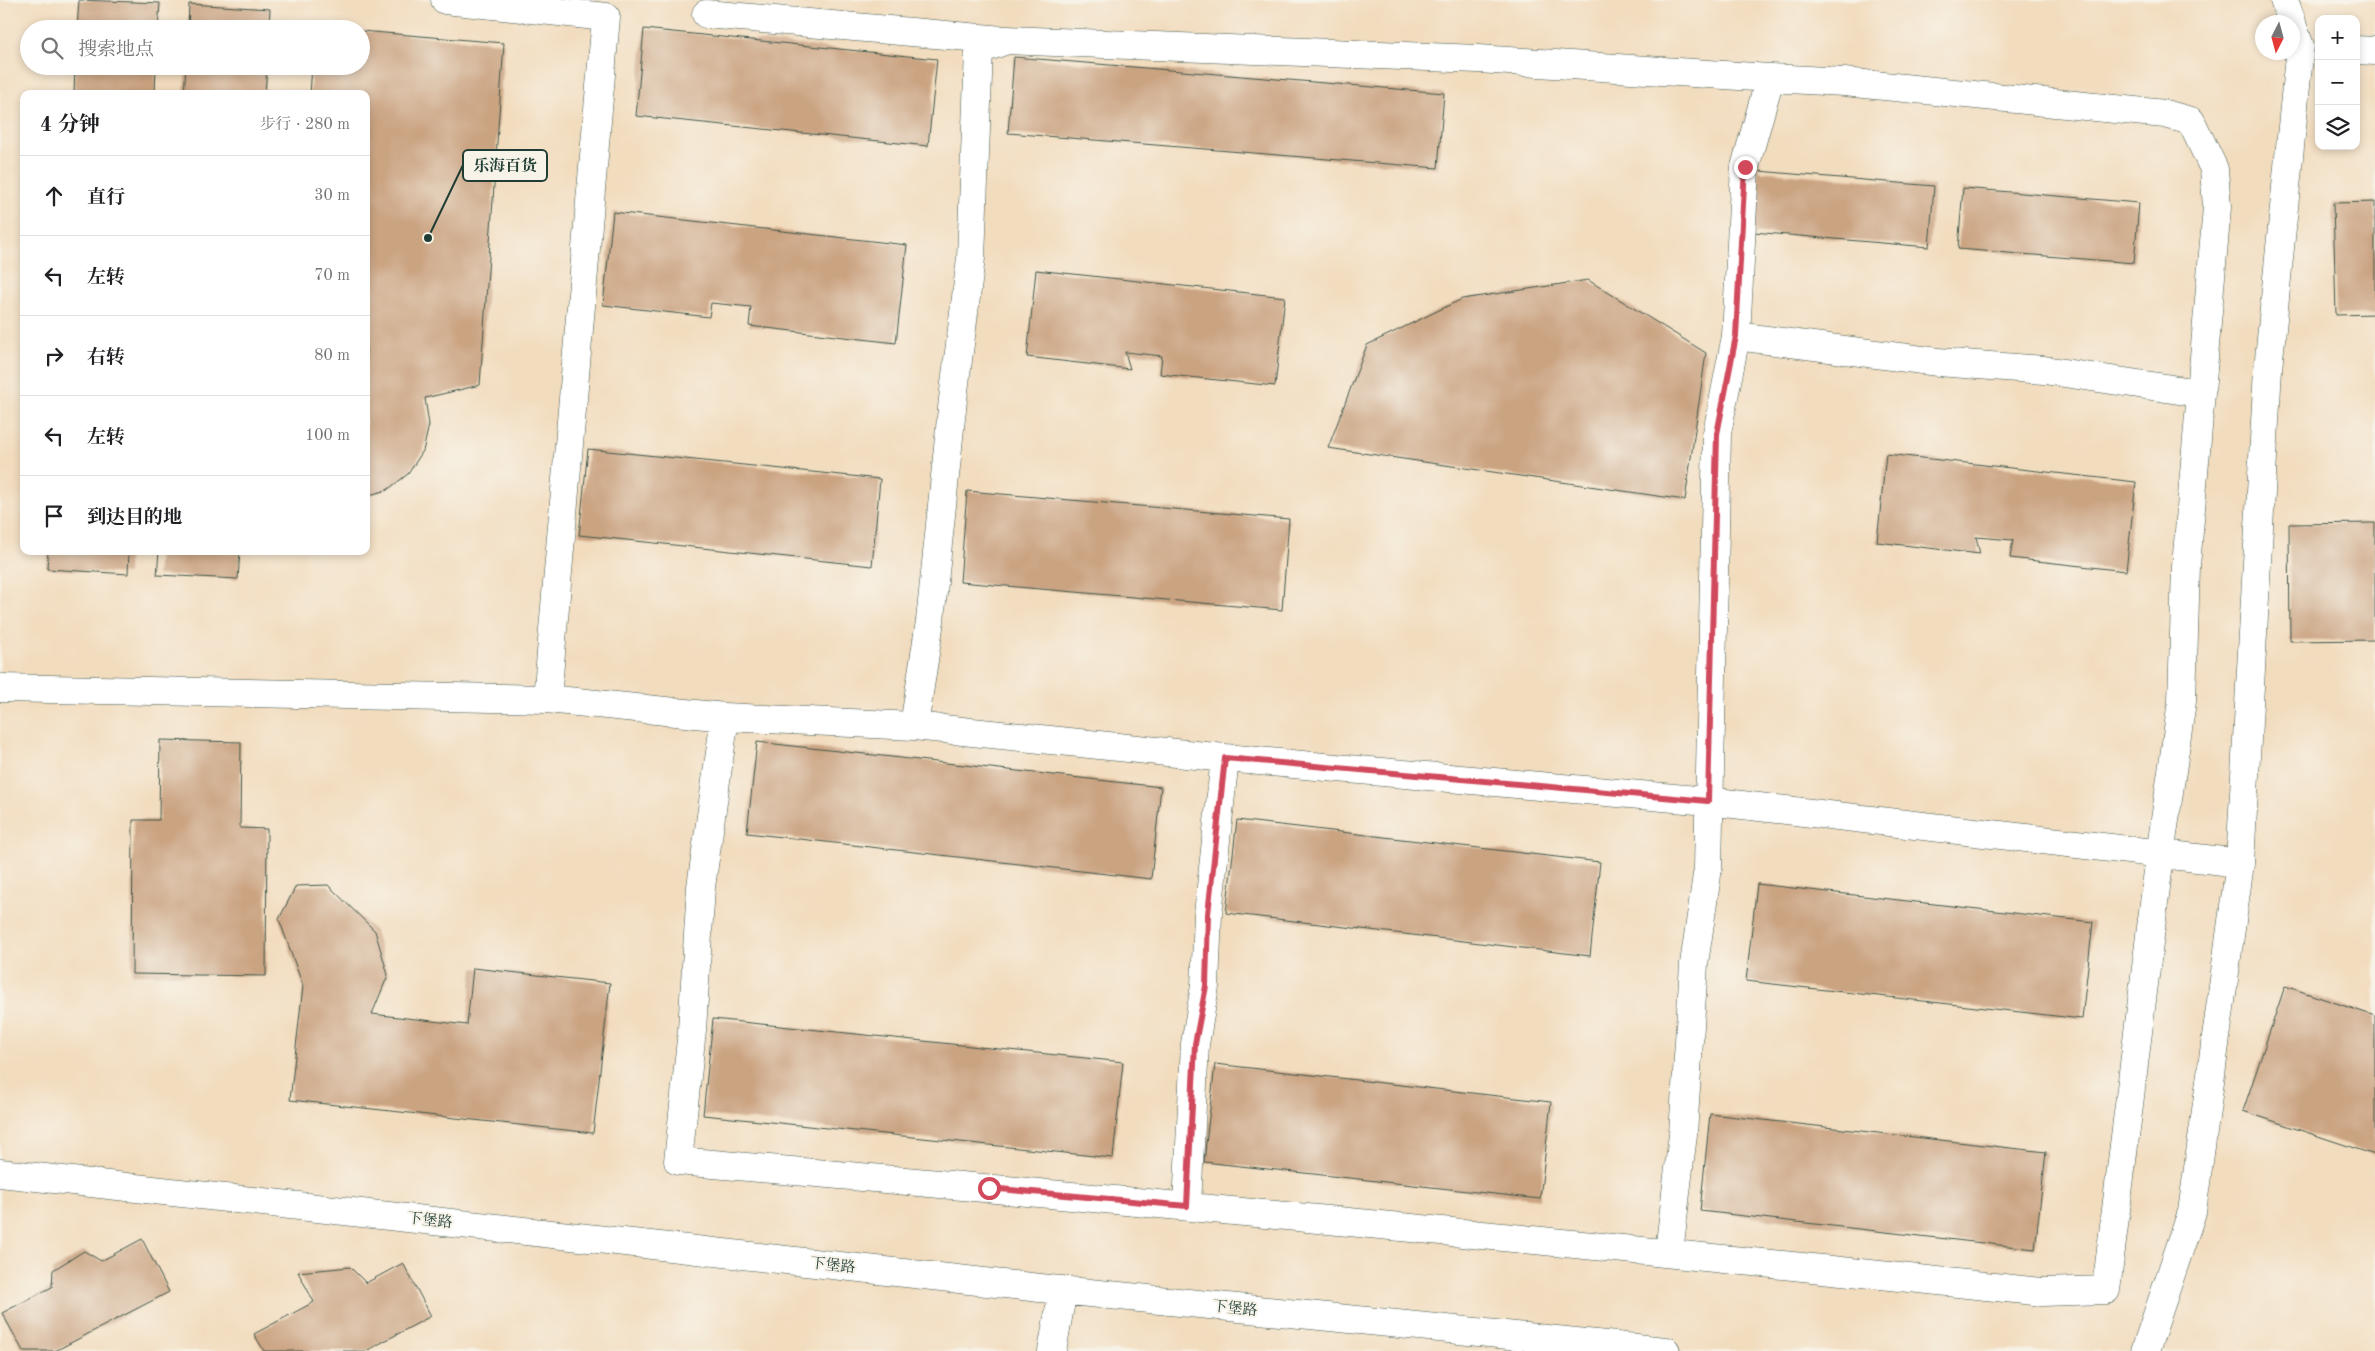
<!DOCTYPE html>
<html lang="zh">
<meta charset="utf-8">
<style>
body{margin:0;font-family:"Old Standard TT","Noto Serif SC",serif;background:#f6f6f6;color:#202124}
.controls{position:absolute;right:15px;top:15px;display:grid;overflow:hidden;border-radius:10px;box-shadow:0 2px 8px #0003}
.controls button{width:45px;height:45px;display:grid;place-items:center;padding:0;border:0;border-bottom:1px solid #e0e0e0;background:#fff;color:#202124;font:25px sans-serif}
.compass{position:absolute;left:2255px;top:15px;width:45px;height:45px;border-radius:50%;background:#fff;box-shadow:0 2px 8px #0003;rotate:186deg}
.stop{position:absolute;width:15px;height:15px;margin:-11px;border:4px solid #d1495b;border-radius:50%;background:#fff}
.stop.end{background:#d1495b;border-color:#fff;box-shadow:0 1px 5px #0008}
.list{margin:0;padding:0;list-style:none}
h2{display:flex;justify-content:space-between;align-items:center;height:65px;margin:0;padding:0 20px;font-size:21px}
h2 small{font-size:16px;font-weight:400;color:#757577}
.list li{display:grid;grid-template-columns:32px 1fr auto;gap:15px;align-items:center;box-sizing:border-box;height:80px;padding:0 20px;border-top:1px solid #e0e0e0}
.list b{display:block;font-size:19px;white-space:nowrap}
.list em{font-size:16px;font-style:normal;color:#757577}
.icon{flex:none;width:28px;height:28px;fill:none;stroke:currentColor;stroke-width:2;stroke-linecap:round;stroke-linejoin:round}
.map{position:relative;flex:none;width:2375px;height:1351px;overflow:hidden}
.search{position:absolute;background:#fff;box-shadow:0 2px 8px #0003;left:20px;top:20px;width:350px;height:55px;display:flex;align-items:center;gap:12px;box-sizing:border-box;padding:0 18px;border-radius:28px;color:#757577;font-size:19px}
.panel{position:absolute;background:#fff;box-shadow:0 2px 8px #0003;left:20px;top:90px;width:350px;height:465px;border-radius:10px}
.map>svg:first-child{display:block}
.building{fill:#caa381}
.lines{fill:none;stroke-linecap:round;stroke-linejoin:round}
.minor-casing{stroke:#3f5549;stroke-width:29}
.minor{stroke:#fff;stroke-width:28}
.route{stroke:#d1495b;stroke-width:6}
.labels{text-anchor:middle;stroke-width:4;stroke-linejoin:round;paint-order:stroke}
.street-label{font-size:15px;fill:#1f3d34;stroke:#f7f3e8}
.leader{fill:none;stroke:#1f3d34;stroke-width:2}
.callout-dot{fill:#1f3d34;stroke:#f7f3e8;stroke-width:2}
.callout{fill:#f7f3e8;stroke:#1f3d34;stroke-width:2}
.callout-label{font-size:16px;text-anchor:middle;font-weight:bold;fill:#1f3d34}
</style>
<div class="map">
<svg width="2375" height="1351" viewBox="0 0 2375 1351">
<rect width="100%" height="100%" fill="#f7f3e8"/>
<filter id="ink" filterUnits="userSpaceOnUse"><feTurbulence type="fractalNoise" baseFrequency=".02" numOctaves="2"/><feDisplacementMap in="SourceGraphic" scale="10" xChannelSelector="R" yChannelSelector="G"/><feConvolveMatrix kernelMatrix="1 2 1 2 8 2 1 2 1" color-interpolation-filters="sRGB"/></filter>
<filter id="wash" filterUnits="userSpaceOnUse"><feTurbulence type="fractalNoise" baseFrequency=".0096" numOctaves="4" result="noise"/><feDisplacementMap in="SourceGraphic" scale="20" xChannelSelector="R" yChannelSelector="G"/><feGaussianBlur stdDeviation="1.12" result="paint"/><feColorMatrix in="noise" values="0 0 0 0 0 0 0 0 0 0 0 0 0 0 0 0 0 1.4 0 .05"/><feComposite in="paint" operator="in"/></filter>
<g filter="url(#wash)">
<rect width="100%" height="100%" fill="#f2dcbe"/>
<g id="blocks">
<path class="building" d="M79,0L160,3L158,29H77Z
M189,4L270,9L269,29H188Z
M644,29L937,59L928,146L636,116Z
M361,31L504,43L480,385L425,398L429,425L423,451L408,474L387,490L366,496V94H310L312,66H361Z
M1014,57L1444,93L1438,168L1008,133Z
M75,66H156L155,94H74Z
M186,66H267L265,94H184Z
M1758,171L1934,186L1929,247L1753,232Z
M1963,188L2139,203L2134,263L1958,249Z
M2375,202V314L2336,315L2333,203Z
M613,212L907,245L896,343L749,326L751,307L711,303L709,317L603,305Z
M1036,270L1285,297L1275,386L1160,374L1162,356L1125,352L1130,369L1027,357Z
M1588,280L1706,353L1685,500L1328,448L1367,345L1462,299Z
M588,449L880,479L872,566L579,535Z
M1886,454L2136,482L2126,571L2010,558L2013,540L1976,537L1980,554L1877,542Z
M967,491L1289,519L1282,610L960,582Z
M2375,523V640L2290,641L2289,524Z
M48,551H129L128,574L47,569Z
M159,551H240L238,579L157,575Z
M160,740L241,742L240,828L267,829L266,976L132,974L133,820H159Z
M757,742L1161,787L1151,879L747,833Z
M1237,820L1600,862L1590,956L1226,913Z
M1757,884L2093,922L2082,1019L1746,981Z
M328,885L375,931L388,975L372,1014L467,1025L473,968L610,983L593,1133L290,1100L303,986L279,919L296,886Z
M2285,986L2375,1016V1155L2243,1111Z
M713,1019L1123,1062L1113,1158L703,1115Z
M1215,1064L1551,1102L1540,1199L1204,1162Z
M1710,1114L2046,1152L2035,1249L1700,1211Z
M142,1239L169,1292L55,1351H23L2,1313L52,1287L53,1270L84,1251L101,1261Z
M403,1263L431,1316L366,1351H264L254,1334L314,1302L298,1272L350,1267L366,1283Z"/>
</g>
</g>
<g filter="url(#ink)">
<use href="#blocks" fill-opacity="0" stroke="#3f5549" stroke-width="1"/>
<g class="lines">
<g class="minor-casing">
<path id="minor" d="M445,0L606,17L547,699
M2284,0L2292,22
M706,14L1003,40
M2356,50L2375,51
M1736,336L1938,362L2044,370L2199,393
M0,688L547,699L725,717L914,726L1225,758L1708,801L2240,863
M725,717L701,887L692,1030L678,1161C1133,1200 1588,1244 2042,1292L2106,1290L2160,855L2182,701L2186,566L2217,207L2214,169L2191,121L2165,114L1844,82L1770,78L1478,59L1007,40L979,50L971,258L953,399L930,621L914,726
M0,1173L1040,1288L1666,1351
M1187,1206L1195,1044L1205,986L1208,914L1225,758
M1669,1252L1683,1134L1694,964L1708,868L1717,433L1736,336L1745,167L1770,78
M1052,1351L1063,1290
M2145,1351L2192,1212L2240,863L2268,369L2300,46L2292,24"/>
</g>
<use href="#minor" class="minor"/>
</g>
</g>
<g class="lines" filter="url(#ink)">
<path class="route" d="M989,1188L1187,1206L1195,1044L1206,986L1208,914L1225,758L1708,801L1717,434L1736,336L1745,167"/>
</g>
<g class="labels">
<g class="street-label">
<text transform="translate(430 1220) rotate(6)" y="5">下堡路</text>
<text transform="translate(833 1265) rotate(6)" y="5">下堡路</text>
<text transform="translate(1235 1308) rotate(6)" y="5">下堡路</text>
</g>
</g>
<path class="leader" d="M428 238L463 165"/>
<circle class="callout-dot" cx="428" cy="238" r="5"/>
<rect class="callout" x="463" y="150" width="84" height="31" rx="5"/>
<g class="callout-label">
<text x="505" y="171">乐海百货</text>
</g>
</svg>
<div class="controls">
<button>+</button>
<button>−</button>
<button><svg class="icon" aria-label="layers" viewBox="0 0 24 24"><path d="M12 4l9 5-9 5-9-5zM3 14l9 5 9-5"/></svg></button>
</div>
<svg class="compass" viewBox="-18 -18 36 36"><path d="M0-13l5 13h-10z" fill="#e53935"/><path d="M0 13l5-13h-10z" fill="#757577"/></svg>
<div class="stop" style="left:989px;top:1188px"></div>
<div class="stop end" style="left:1745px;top:167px"></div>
<div class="search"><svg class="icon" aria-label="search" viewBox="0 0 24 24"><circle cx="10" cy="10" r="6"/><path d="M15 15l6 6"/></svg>搜索地点</div>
<section class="panel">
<h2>4 分钟<small>步行 · 280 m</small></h2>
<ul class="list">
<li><svg class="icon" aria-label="ahead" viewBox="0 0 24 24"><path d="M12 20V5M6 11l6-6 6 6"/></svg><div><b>直行</b></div><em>30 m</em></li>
<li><svg class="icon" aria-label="left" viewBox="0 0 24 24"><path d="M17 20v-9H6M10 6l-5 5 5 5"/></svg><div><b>左转</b></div><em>70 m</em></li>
<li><svg class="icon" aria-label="right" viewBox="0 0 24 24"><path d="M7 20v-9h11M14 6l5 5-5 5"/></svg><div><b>右转</b></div><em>80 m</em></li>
<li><svg class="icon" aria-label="left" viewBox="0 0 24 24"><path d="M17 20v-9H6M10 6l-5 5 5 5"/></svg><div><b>左转</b></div><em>100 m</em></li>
<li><svg class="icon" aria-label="arrive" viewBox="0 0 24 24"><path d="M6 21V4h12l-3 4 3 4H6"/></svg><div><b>到达目的地</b></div></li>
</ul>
</section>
</div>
